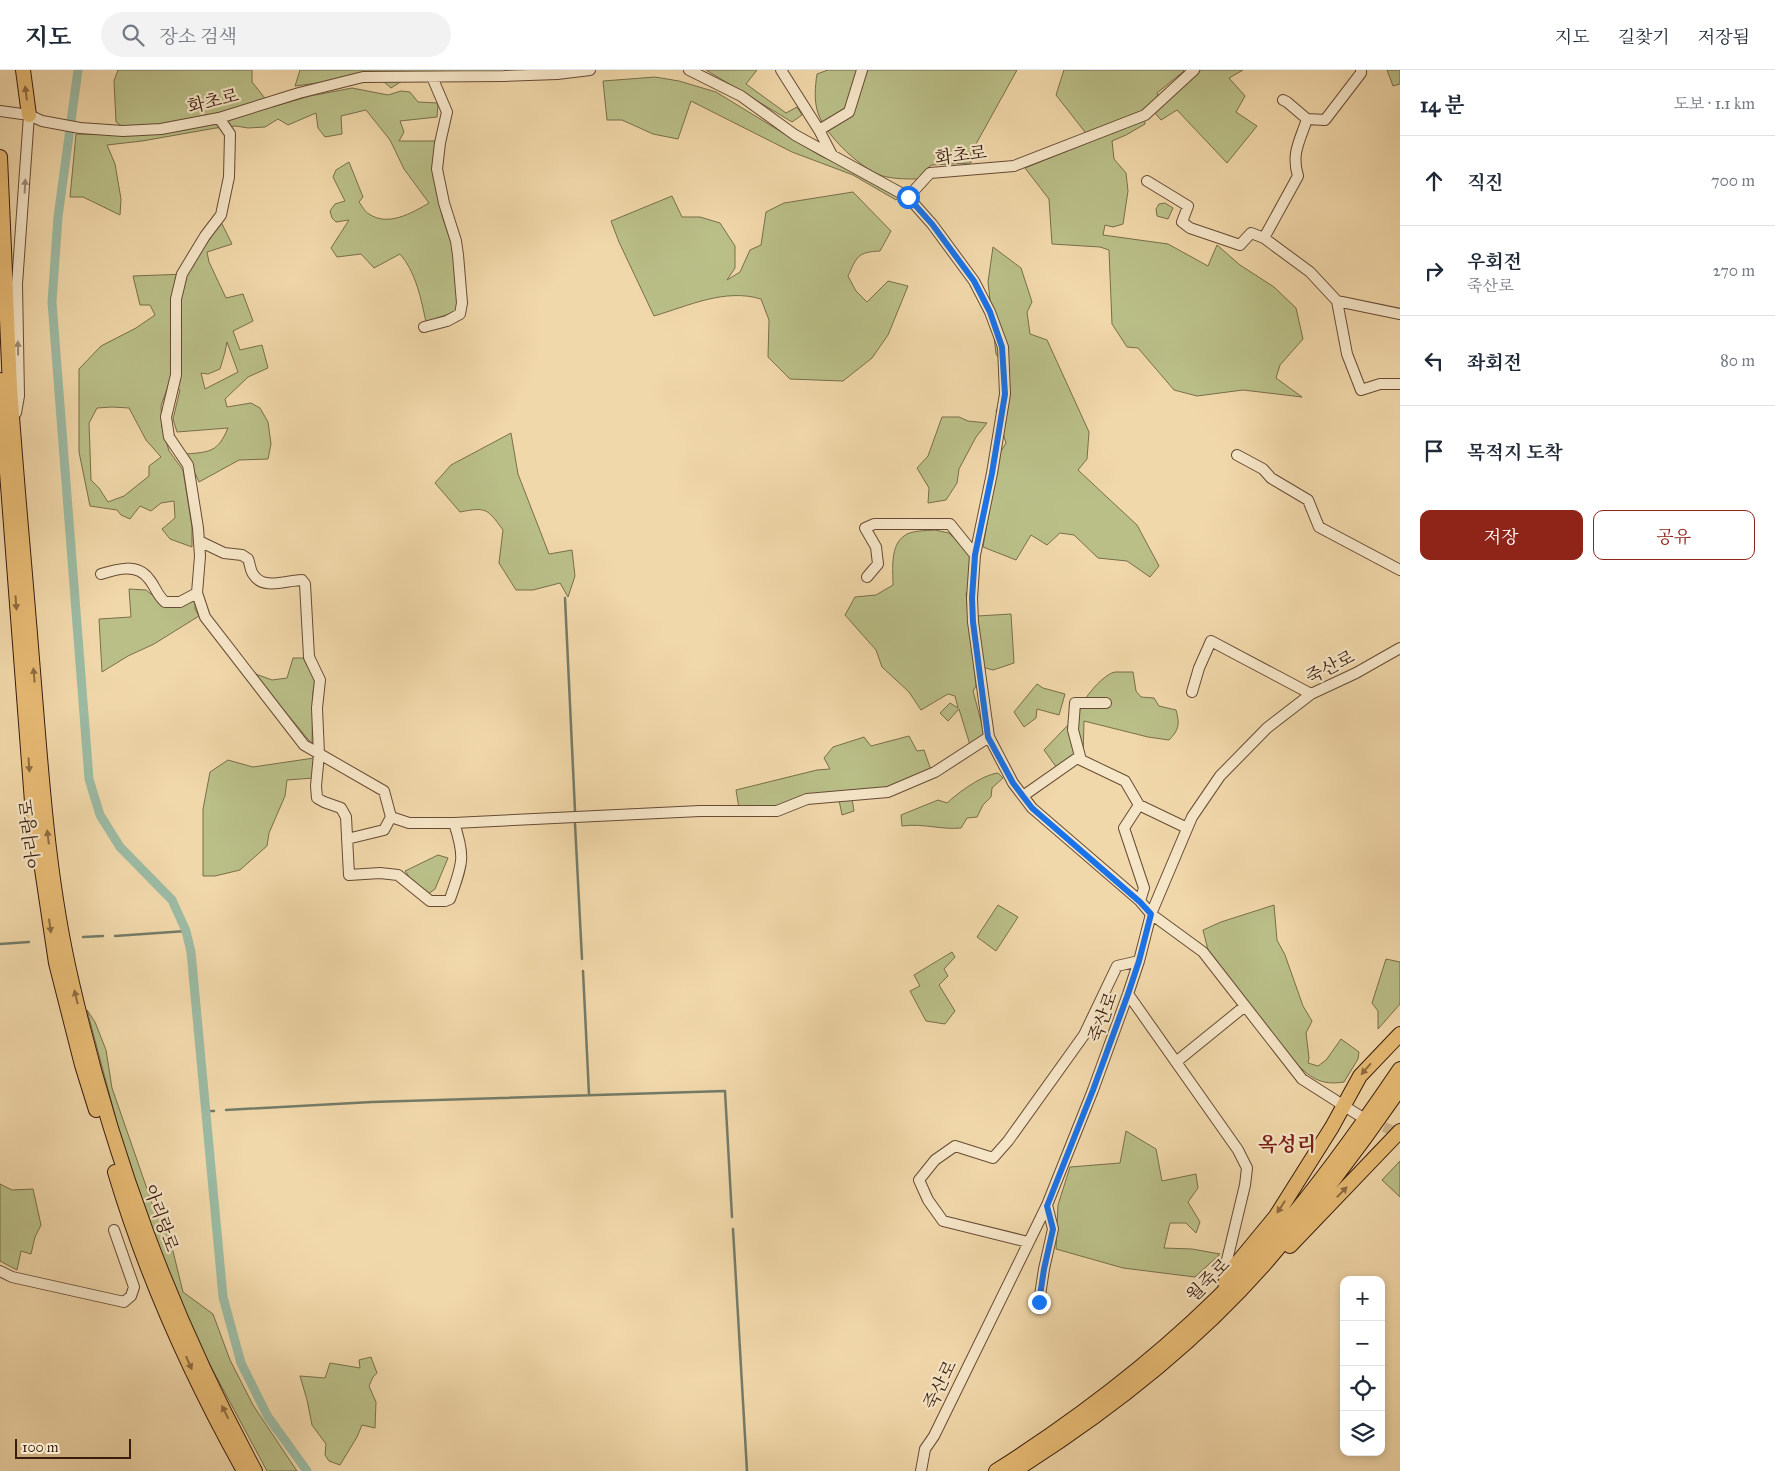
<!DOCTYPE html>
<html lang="ko">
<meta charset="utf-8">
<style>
body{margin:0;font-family:"IM FELL Great Primer","Noto Serif KR",serif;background:#f2f2f3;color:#1f2937}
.controls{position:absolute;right:15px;bottom:15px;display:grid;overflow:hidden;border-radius:10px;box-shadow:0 2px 8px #0003}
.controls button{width:45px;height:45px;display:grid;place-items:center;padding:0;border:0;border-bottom:1px solid #e0e1e3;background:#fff;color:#1f2937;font:25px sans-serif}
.scale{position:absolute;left:15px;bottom:12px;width:116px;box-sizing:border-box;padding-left:5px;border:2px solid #381c0e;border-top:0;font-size:14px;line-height:18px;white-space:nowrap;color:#381c0e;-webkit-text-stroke:4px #f6e6c8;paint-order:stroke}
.stop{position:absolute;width:15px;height:15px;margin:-11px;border:4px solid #1a73e8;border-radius:50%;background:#fff}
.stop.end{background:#1a73e8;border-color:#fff;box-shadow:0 1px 5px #0008}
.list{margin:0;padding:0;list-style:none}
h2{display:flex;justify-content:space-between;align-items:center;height:65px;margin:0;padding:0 20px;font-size:21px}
h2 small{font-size:16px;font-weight:400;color:#747a83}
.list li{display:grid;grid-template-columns:32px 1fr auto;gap:15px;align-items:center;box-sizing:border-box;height:90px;padding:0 20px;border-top:1px solid #e0e1e3}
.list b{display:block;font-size:19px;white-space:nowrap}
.list p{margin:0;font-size:16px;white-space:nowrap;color:#747a83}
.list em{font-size:16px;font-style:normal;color:#747a83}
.actions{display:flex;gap:10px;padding:15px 20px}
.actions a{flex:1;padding:11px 0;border:1px solid #8f2418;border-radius:10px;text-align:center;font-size:18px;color:#8f2418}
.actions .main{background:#8f2418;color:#fff}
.icon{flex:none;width:28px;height:28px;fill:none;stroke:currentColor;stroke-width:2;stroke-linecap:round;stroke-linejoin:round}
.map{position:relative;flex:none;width:1400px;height:1401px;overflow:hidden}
header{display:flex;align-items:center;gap:30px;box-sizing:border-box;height:70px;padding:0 25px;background:#fff;border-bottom:1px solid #e0e1e3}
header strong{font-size:24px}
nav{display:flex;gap:28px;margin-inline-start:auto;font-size:18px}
.search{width:350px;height:45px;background:#f2f2f3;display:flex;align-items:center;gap:12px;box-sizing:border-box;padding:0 18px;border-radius:28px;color:#747a83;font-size:19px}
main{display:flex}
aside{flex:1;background:#fff}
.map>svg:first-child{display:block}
.green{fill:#babf88;stroke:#796e4b;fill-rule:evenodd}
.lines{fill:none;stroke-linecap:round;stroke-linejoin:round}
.stream{stroke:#747b68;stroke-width:2.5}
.canal{stroke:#9cbba4;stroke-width:9}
.minor-tunnel{stroke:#ccb28b;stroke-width:10;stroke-dasharray:10 5;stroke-linecap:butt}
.minor-casing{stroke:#664b35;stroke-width:12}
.major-casing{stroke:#381c0e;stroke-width:16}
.minor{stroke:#f6e6c8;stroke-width:10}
.major{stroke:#e8bc75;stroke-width:14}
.oneway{fill:#906c42}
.oneway2{fill:#a08b74}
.route{stroke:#1a73e8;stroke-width:6}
.labels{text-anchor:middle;stroke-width:4.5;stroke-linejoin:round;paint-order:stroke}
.street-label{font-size:18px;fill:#381c0e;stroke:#f6e6c8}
.quarter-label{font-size:20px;font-weight:bold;fill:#7a1f14;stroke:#f6e6c8}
</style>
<header>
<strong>지도</strong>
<div class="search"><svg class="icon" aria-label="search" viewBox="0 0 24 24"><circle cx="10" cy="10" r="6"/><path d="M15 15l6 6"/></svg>장소 검색</div>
<nav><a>지도</a><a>길찾기</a><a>저장됨</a></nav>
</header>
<main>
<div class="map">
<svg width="1400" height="1401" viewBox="0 0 1400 1401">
<rect width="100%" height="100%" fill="#f1d8aa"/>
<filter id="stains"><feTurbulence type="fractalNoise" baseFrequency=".004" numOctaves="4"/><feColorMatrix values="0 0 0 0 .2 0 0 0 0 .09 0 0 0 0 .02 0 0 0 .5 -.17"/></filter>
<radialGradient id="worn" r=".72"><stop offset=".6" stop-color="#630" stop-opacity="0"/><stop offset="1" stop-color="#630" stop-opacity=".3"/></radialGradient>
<path class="green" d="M118,0H252V12L272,37L310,26L352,18L388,25L401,21L410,22L418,32L438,33L437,47L400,51L404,62L399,71H435L434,105L442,146L453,178L457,226V241L426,252C421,229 416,202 400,184L374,198L361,184L337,187L331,178L349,150L336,152L332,148L330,141L335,134L345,131L333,107L336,100L349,92L363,127L359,132C362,136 365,142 369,144C388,157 412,143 429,133L404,99L390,70L366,40L341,46L342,64L325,67L318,58L316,43L288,55L278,49L265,57L248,58L236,56L216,58L142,71L107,75L115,94L121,129L120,145L83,127H70L76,64L134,65L116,52L114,11Z
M300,0H573L413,4L391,18L376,5L295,16Z
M706,0H757L746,14L786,43L797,37L802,45L792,52Z
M828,0H1017L971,83V93L931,95L918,109C908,109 897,109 887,107C864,103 825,65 818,43C814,32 815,16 817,4Z
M1064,0H1183L1184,1L1157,23L1159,28L1144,41L1145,54L1126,65L1112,71L1114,89L1126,103L1128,121L1123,154L1113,157L1105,155L1103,165L1168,174L1208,196L1217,175L1240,195L1274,217L1296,238L1303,269L1280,295L1276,308L1302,327L1243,320L1197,326L1174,320L1138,278L1127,277L1112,254L1109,180L1100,177L1052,174L1049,129L1025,98L1092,71L1056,25Z
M1201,0H1243L1229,8L1245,26L1236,42L1257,56L1227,93L1177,40L1161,50L1154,42Z
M1387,0H1400V14L1393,16Z
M655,7L679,11L716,22L819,85L865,107L899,127L896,130L853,105L792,82L691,31L678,69L653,64L622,50H607L603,11Z
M853,122L891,161L880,181C857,182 857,187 848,206L856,221L867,232L888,211L908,216L888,265L872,288L843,311L790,309L768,287L769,250L761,229C725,218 688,236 654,246L619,172L611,151L672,126L682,147H700L720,153L735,176V198L727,210L740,202L750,180L761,175L766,142L784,133Z
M1165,133L1173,138L1168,149L1157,146L1156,139L1159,134Z
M221,152L232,174L207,182L209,192L226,228L243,224L253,251L233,261L240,280L262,275L268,298L248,307L225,329L227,337L251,333L260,338L268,352L271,374L268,389L239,390L199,412L186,384C210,382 218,382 228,358L177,362L173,349L180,320L169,313L161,336L162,357L169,381L183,400L192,457V477L170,469L162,459L175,448L174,431L161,433L151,441L140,436L130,449L121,445L117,440L90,436L79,382V299L101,276L136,258L155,245L150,235H140L133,206L186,204ZM227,272L238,302L205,319L201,303L208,304L220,299L225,282ZM112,337L129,338L146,370L161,387L149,396V406L124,426L108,432L99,418L91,410L89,353L97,338Z
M993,177L1021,198L1032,232L1027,242L1030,264L1047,270L1089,362L1087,389L1078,400L1137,455L1159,496L1150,507L1127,491L1098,488L1074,465L1060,463L1047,475L1031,465L1016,490L983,477L999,384L1006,373L996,341L1008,318L1009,302L996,284L988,212Z
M942,347H959L968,351L987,353L976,367L959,399L957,413L946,430L928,433L929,418L917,398L928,386Z
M511,363L518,404L549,484L572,480L575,506L568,527L560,513L533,520H516L499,493L503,460C487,438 486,437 460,442L435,413L451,395Z
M935,460L949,463L970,485L975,520L966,523L976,616L973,621L985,666L970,675L959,639L948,651L940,643L950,633L958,638L955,626L948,624L921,640L909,622L882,597L876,580L845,545L855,527L876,525L893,515C893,499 890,476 904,466C911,460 926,461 935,460Z
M129,519L146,520L167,537L195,531V539L199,546L154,574L128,586L102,602L99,549L131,547Z
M1011,544L1014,593L993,600L982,597L977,546Z
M293,588H303L316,611L313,621L312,674L253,603L272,610L287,608Z
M1115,602H1133L1136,621L1141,627L1154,628L1159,636L1176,640C1180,654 1179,660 1169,670L1148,667L1084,651L1083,688L1057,698L1044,680L1067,656L1077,653C1078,648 1078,642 1081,637C1085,626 1104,604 1115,602Z
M1037,614L1043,618L1065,624L1059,645L1037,639L1036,648L1024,657L1014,642Z
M909,666L917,681L924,680L931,700L891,717L777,738H739L736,720L817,700L830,699L824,688L833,677L864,667L871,676Z
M314,688L313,708L287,710L285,726L269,763L267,776L240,800L215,806H203V739L210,702L228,690L253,697Z
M998,703L1003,708L992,718L991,727L983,735L977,747L967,748L961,758C941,760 923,753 902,756L901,745L938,730L947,733C959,722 982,705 998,703Z
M852,729L854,741L842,745L839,730Z
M438,785L448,788L435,819L428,824L414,814L405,801Z
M998,835L1018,847L996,881L977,867Z
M1274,835L1277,870L1285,885L1303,936L1312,951L1306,963L1309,988L1308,993L1318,996L1326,990L1341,969L1359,982L1358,989L1344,1012C1320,1016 1309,1007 1293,990L1208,880L1203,860L1221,852Z
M952,882L955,887L944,899L948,906L939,915L955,941L945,954L926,951L910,921L920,916L914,905Z
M1386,889L1400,892V934L1378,959V941L1372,933Z
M87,940L95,952L106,980L112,1018L154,1139L167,1157L183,1222L213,1244L230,1290L253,1335L297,1401H267L196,1269L134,1117Z
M1126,1061L1156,1079L1162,1111L1196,1104L1198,1118L1188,1132L1200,1152L1196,1163L1186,1153H1170L1164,1178L1192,1179L1220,1184L1195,1207L1123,1198L1056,1179L1058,1135L1070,1097L1120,1093Z
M1400,1091V1127L1382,1110Z
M0,1114L12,1120L33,1119L41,1155L35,1167L31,1184L21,1181L17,1200L0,1191Z
M371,1287L377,1303L373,1307L369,1316L376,1332L375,1358L362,1355L357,1367L340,1395L329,1391L325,1385L326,1374L312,1355L307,1330L300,1306L325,1308L330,1293L360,1298L359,1290Z"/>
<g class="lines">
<path class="stream" d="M565,528L575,741
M575,754L582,889
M115,866L186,861
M83,867L103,866
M0,874L29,872
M583,901L589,1024
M226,1040L372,1032L725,1021L732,1147
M206,1041H214
M733,1159L747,1401"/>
<path class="canal" d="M78,0L58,147L52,232L89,709L100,745L120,777L172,830L186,861L191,882L223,1227L241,1293L268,1347L307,1401"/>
<path class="minor-tunnel" d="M1370,1051L1394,1061"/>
<g class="minor-casing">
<path id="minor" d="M689,0L741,26L795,65L908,127L932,154L974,211L990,242L1003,277L1005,324L992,403L975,485L972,528L973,552L989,667L1013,713L1032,738L1140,831L1151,844L1203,882L1302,1009L1360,1046
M781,0L819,60L832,85
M1361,0V3L1325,50L1307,49C1300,71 1291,83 1298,106L1264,168L1310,202L1337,231L1400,244
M1283,30L1287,32L1307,49
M0,41L29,45L42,51L80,58L123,61L161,59L219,48L299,23L363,7L504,6L557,4L590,0
M219,48L230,64L229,107L221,145L205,166L182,204L176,229V305L166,347L169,367L188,395L198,458L200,486L197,523L205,547L304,675L384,721L391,747L409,753H454L700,741H777L807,729L888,722L935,702L989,667
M819,60L849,42L862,0
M1147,111L1188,136L1182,152L1190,158L1240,175L1251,163L1264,168
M908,127L930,103L1014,96L1145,45L1194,0
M1337,231L1347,284L1361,320L1380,314H1400
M424,257L447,251L460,244L462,233L458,185L456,171L444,133L437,99L440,73L447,42L432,7
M16,343L19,326L17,214L29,45
M1237,385L1263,399L1271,408L1308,430L1319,457L1400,500
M199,471L224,483L242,485L248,489C250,493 250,500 253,504C263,521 287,510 302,510L305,514L309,587L320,610L317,638L319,684L316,716L317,728L324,732L341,738L346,747L349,805L380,803L398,805L430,831H445L450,829C462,794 466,789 454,753
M101,504C117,499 137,493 149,509C155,516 157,525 165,532H180L197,523
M867,507L878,494L876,477L865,458L874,454H950L975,485
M1192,622L1199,598L1211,571L1311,624
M1106,633H1075L1073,660L1081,690L1125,711L1139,735
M1023,726L1080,686
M347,769L384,760L391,747
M1140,831L1144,818L1124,758L1139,735L1187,758
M1128,924L1238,1080L1247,1098L1245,1115L1227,1190
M1176,992L1245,936
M1028,1172L943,1151L928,1130L919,1110L935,1090L955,1076L993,1088L1008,1071L1084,965L1117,896L1139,891
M0,1201L12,1207L124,1232L131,1226L134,1217L114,1160
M1039,1232L1044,1199L1053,1159L1047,1135
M921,1401L925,1379L934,1366L1047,1135L1093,1020L1128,924L1139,891L1151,844L1192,747L1220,706L1267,658L1311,624L1356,603L1400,578"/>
</g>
<g class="major-casing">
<path id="major" d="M23,0L29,45
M0,87C4,164 6,241 10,318C16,408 25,499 32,589C41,697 47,807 72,913C112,1086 170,1244 255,1401
M0,310L32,732L56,893L82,995L96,1040
M115,1102C146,1206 191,1306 244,1401
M1290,1176L1400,1061
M1225,1213L1229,1203L1276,1146L1332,1057L1360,1006L1400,964
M996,1401C1092,1340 1181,1270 1258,1186C1310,1128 1356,1064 1400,999
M1014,1401C1106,1343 1198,1271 1269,1189C1316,1134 1360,1077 1400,1018"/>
</g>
<use href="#minor" class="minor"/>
<use href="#major" class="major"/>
</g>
<defs><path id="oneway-solid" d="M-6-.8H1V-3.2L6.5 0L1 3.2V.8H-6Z" transform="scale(1.25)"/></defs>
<g class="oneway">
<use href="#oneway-solid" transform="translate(26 23) rotate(-97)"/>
<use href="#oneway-solid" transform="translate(16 533) rotate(86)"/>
<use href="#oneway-solid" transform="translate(34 605) rotate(-95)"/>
<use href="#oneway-solid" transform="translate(29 695) rotate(86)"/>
<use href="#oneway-solid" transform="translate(48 767) rotate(-97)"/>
<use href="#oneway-solid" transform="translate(50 856) rotate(82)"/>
<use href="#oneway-solid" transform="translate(76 927) rotate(-104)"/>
<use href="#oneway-solid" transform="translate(1366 999) rotate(131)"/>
<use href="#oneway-solid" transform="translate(1342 1122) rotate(-46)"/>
<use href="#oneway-solid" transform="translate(1281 1137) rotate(123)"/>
<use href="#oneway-solid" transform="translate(189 1293) rotate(66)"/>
<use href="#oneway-solid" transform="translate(225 1342) rotate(-116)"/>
</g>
<g class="oneway2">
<use href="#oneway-solid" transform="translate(25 116) rotate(-87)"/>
<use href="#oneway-solid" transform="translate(18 278) rotate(-91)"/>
</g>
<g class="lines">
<path class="route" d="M908,127L932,154L974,211L990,242L1002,277L1005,324L992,403L975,485L972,528L973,552L988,667L1013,713L1032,738L1140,832L1151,844L1139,891L1128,924L1093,1020L1047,1136L1053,1159L1044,1199L1039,1232"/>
</g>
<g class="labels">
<g class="street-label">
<text transform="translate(213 31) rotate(-14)" y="6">화초로</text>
<text transform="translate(961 85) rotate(-7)" y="6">화초로</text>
<text transform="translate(1330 597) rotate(-27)" y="6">죽산로</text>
<text transform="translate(30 764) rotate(-97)" y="6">아리랑로</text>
<text transform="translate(1103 947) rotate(-70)" y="6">죽산로</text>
<text transform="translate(161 1148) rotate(70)" y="6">아리랑로</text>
<text transform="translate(1208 1210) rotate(-45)" y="6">월죽로</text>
<text transform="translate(940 1315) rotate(-64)" y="6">죽산로</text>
</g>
<g class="quarter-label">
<text x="1287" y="1081">옥성리</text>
</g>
</g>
<rect width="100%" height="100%" filter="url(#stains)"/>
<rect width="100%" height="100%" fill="url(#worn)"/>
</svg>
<div class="controls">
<button>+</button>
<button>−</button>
<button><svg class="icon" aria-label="locate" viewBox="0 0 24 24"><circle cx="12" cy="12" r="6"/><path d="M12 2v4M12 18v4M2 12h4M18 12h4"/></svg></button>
<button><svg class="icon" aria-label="layers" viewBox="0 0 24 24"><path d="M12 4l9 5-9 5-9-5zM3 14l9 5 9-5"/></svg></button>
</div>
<div class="scale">100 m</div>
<div class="stop" style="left:908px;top:127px"></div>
<div class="stop end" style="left:1039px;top:1232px"></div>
</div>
<aside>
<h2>14 분<small>도보 · 1.1 km</small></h2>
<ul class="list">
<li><svg class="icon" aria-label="ahead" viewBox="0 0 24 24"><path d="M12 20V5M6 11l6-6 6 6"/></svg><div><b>직진</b></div><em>700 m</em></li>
<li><svg class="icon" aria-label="right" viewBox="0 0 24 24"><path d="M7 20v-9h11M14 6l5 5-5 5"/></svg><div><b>우회전</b><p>죽산로</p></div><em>270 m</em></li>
<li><svg class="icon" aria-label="left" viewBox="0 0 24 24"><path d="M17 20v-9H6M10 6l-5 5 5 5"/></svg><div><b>좌회전</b></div><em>80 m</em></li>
<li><svg class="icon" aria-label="arrive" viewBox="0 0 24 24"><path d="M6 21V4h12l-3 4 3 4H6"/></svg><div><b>목적지 도착</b></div></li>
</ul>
<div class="actions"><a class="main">저장</a><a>공유</a></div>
</aside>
</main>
